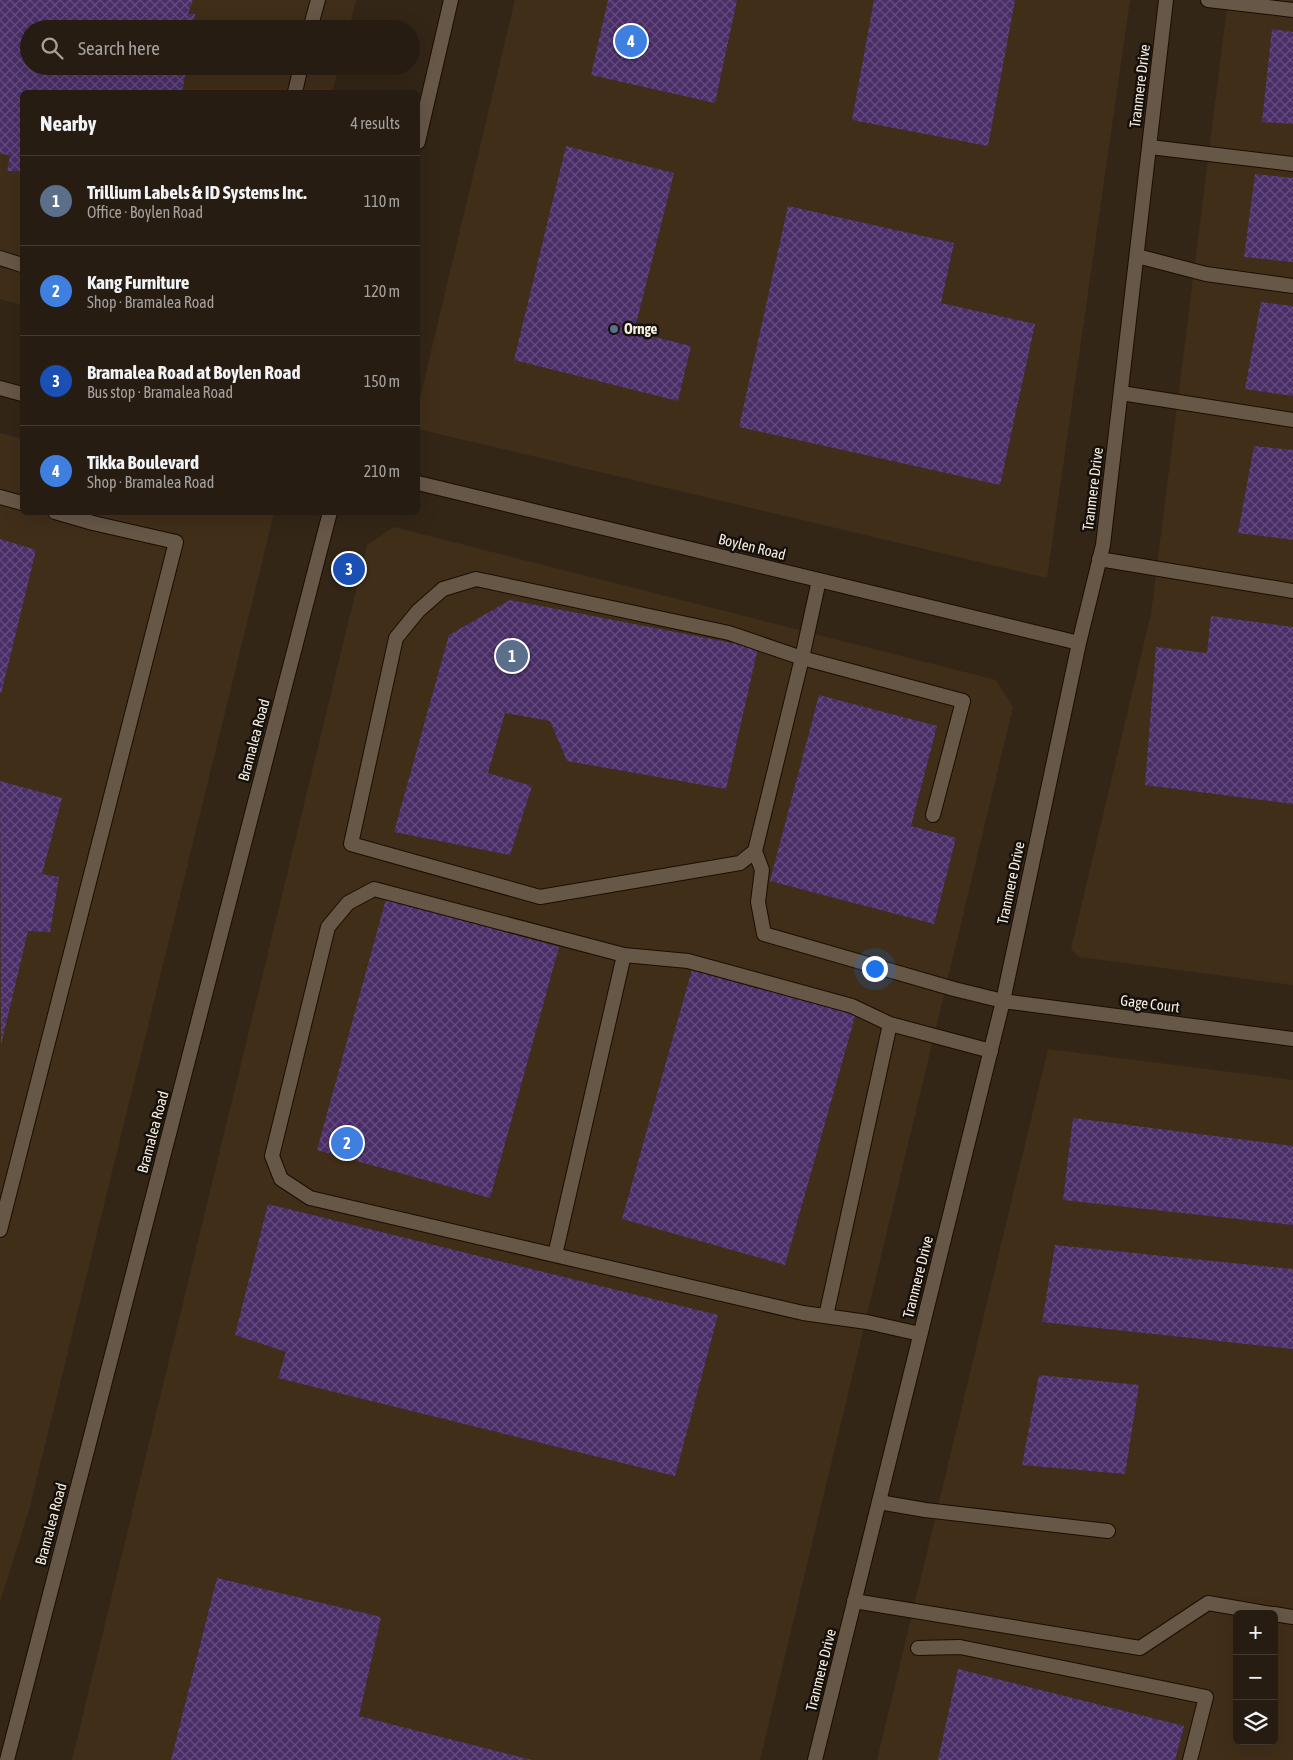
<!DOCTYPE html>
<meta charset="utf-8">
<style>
body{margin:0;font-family:"Asap Condensed",sans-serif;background:#32291f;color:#f1f3f6}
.controls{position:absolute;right:15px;bottom:15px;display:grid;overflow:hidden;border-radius:8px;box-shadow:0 5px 20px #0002}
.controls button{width:45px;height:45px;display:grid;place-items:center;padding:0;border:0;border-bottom:1px solid #423a31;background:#261c11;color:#f1f3f6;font:25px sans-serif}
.you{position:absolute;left:874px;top:968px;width:18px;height:18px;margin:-12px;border:4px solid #fff;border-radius:50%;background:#1a73e8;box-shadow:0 0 0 8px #1a73e833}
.badge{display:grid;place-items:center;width:32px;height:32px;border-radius:50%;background:#bca0f2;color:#fff;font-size:16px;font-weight:700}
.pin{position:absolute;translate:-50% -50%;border:2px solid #fff;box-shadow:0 1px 5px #0006}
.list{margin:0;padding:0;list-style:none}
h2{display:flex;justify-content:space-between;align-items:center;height:65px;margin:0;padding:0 20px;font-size:21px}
h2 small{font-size:16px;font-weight:400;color:#a4a19f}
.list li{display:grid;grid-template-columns:32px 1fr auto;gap:15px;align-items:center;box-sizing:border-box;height:90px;padding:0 20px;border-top:1px solid #423a31}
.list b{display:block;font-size:19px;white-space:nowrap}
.list p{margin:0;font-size:16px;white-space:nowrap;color:#a4a19f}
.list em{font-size:16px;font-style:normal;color:#a4a19f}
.icon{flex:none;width:28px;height:28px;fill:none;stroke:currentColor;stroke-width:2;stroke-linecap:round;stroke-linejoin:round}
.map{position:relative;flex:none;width:1293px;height:1760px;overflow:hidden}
.search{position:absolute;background:#261c11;box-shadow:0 5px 20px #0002;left:20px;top:20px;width:400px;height:55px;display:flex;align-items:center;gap:12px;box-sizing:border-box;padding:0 18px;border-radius:28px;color:#a4a19f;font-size:19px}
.panel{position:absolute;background:#261c11;box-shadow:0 5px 20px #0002;left:20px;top:90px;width:400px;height:425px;border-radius:8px}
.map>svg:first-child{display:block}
.built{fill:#402e19;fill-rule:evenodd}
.building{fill:url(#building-cross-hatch)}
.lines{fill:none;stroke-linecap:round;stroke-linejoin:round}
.service-casing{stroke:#1b0e02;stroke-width:16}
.minor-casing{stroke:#1b0e02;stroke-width:16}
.secondary-casing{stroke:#1b0e02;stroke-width:16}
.service{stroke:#665747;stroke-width:14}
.minor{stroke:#665747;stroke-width:14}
.secondary{stroke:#665747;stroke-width:14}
.service-dot{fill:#5c6f8a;stroke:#16100a;stroke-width:2}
.labels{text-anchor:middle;stroke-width:5;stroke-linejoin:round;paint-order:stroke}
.street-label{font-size:15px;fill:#f5ece2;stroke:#16100a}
.poi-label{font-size:15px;font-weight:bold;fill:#f5ece2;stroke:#16100a;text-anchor:start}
</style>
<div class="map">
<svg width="1293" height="1760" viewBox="0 0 1293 1760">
<defs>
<pattern id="building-cross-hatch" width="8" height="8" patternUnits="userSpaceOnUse" patternTransform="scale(1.25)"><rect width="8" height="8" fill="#4a2e68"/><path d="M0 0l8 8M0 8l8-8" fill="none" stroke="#654c7d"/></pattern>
</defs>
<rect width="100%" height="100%" fill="#332617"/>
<path class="built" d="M0,0H356L349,29H29V66H339L332,92H22V305L0,299Z
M515,0H1130L1047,578L418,429V406Z
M1228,0H1293V985L1079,957L1071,949L1151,614Z
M0,433L22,439V512L274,513L29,1510L0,1602Z
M394,527L996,680L1013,707L760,1760H72L367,545Z
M1048,1049L1293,1080V1760H877ZM1237,1614H1274V1741H1237Z"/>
<path class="building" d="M0,0H193L188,14H195L193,29H29V66H187L182,92H22V171H7L10,156L0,153Z
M608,0H737L715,103L591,75Z
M874,0H1015L988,146L852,120Z
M1272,29L1293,32V124L1262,122Z
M566,146L674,173L634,332L691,346L678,401L514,360Z
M1255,174L1293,178V262L1244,257Z
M788,206L954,243L941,303L1035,324L1000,485L739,427Z
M1261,302L1293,306V396L1245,389Z
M1254,446L1293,450V540L1238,533Z
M0,539L36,550L1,694L0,693Z
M510,600L758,648L726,789L567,761L550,721L505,713L488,773L532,786L510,855L394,832L449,635Z
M1211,616L1293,627V804L1145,785L1156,647L1207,653Z
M819,695L937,726L911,826L956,838L934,924L770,881Z
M0,781L62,798L42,874L59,877L50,932L28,931L1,1045Z
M386,899L559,947L490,1198L317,1150Z
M693,966L856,1013L785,1265L622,1219Z
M1073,1118L1293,1146V1225L1063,1200Z
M268,1204L718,1315L675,1476L278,1378L286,1352L235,1335Z
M1055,1245L1293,1269V1349L1042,1322Z
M1039,1375L1139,1385L1125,1474L1022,1465Z
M217,1578L381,1617L359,1716L532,1760H171Z
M958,1669L1184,1726L1175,1760H938Z"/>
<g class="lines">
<g class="service-casing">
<path id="service" d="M1208,0L1293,10
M310,29L318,0
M295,92L301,66
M1150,147L1293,164
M1137,256L1206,274L1293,286
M0,258L22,265
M1121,393L1293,420
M0,497L22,503
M1099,559L1293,591
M819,580L802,658L729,633L476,579L443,589L418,611L396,638L351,844L540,897L740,863L755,851L802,658L963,701L933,815
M755,851L762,870L758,902L764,934L954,989L1003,1001
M0,1230L176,542L93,523L55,512
M555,1255L624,955
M826,1316L890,1024
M920,1334L867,1322L803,1313L310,1198L281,1179L272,1156L328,927L348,903L374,889L624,955L688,961L852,1006L890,1024L991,1051
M879,1502L925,1510L1108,1531
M854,1601L1140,1648L1208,1603L1272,1614
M1274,1614L1293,1617
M918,1648L960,1647L1206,1697L1190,1760"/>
</g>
<g class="minor-casing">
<path id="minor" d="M0,388L22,394
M418,483L1079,643
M1003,1001L1293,1039
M815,1760L1003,1001L1079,643L1103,545L1166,0"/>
</g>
<g class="secondary-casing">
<path id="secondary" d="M418,142L451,0
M7,1760L330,512"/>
</g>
<use href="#service" class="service"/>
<use href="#minor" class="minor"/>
<use href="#secondary" class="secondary"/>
</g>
<circle class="service-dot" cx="614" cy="329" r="5"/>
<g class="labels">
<g class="street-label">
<text transform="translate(1140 86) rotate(-83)" y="5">Tranmere Drive</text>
<text transform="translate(1093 489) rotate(-83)" y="5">Tranmere Drive</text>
<text transform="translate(752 547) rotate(14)" y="5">Boylen Road</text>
<text transform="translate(254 740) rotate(-75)" y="5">Bramalea Road</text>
<text transform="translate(1011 883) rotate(-78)" y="5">Tranmere Drive</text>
<text transform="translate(1150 1004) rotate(7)" y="5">Gage Court</text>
<text transform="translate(153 1132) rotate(-75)" y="5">Bramalea Road</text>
<text transform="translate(918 1277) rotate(-76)" y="5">Tranmere Drive</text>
<text transform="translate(51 1524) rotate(-75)" y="5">Bramalea Road</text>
<text transform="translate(821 1670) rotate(-76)" y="5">Tranmere Drive</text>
</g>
<g class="poi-label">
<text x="624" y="334">Ornge</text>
</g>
</g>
</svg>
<div class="controls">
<button>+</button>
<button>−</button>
<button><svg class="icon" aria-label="layers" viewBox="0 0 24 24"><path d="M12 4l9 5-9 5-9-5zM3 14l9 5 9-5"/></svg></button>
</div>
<div class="you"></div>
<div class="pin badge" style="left:512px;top:656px;background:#5c6f8a">1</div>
<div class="pin badge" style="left:347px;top:1143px;background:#3f7fe0">2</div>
<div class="pin badge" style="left:349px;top:569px;background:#1a4fb4">3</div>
<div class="pin badge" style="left:631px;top:41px;background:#3f7fe0">4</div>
<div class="search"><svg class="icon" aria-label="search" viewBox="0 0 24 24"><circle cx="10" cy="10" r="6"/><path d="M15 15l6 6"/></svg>Search here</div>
<section class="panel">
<h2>Nearby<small>4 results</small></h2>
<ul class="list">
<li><span class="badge" style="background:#5c6f8a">1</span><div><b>Trillium Labels &amp; ID Systems Inc.</b><p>Office · Boylen Road</p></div><em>110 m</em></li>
<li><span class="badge" style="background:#3f7fe0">2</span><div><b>Kang Furniture</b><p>Shop · Bramalea Road</p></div><em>120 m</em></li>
<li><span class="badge" style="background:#1a4fb4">3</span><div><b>Bramalea Road at Boylen Road</b><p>Bus stop · Bramalea Road</p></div><em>150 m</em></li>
<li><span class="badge" style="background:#3f7fe0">4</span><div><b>Tikka Boulevard</b><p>Shop · Bramalea Road</p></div><em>210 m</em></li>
</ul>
</section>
</div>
